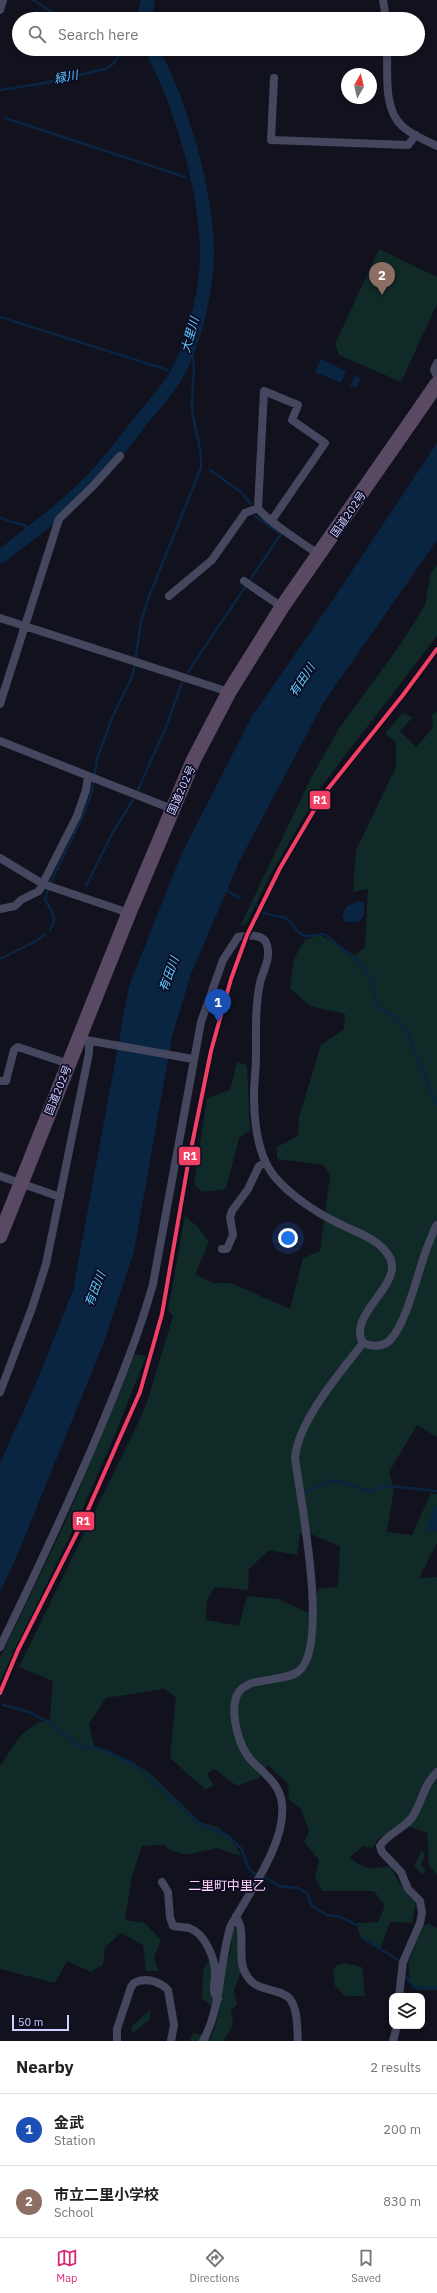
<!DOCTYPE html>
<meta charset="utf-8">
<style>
body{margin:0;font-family:"IBM Plex Sans","Noto Sans JP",sans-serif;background:#f6f6f6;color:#222}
.controls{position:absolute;right:12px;bottom:12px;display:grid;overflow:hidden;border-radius:8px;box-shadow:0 2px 6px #0003}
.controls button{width:36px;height:36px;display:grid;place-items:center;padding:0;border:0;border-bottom:1px solid #e0e0e0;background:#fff;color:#222;font:20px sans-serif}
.compass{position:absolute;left:341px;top:68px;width:36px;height:36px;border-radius:50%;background:#fff;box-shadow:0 2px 6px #0003;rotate:8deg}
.scale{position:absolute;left:12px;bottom:10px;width:57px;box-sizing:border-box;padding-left:4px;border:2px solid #cfd0ff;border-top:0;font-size:11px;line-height:14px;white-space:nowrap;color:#cfd0ff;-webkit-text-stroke:3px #0d0c23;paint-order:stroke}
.you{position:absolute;left:288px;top:1238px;width:14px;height:14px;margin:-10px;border:3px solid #fff;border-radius:50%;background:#1a73e8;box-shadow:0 0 0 6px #1a73e833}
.badge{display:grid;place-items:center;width:26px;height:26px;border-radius:50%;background:#db2777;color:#fff;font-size:13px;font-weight:700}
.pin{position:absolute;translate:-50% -33px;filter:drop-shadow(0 1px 2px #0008)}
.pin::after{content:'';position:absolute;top:21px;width:14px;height:12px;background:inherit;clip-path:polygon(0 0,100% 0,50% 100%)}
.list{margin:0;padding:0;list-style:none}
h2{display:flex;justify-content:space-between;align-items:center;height:52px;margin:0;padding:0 16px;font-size:17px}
h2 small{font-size:13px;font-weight:400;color:#767676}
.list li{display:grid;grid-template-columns:26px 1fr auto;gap:12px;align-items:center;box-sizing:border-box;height:72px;padding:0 16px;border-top:1px solid #e0e0e0}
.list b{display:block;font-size:15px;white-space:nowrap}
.list p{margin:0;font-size:13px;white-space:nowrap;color:#767676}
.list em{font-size:13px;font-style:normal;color:#767676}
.icon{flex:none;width:22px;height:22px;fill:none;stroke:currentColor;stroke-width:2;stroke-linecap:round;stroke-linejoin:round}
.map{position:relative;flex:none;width:437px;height:2041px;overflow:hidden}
.search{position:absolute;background:#fff;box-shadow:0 2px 6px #0003;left:12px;right:12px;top:12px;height:44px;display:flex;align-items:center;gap:10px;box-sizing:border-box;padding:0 14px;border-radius:22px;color:#767676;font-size:15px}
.sheet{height:196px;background:#fff}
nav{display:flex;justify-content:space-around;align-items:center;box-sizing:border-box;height:56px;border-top:1px solid #e0e0e0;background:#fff;font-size:11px;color:#767676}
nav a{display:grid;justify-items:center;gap:2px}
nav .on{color:#db2777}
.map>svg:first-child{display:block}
.green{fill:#0f2a27;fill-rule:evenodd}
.water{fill:#092542}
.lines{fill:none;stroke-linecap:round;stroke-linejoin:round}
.stream{stroke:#092542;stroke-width:2.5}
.river{stroke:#092542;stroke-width:14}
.street{stroke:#45475f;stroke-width:8}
.highway{stroke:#5a4963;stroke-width:15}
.rail-1-casing{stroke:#0d0c23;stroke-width:7}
.rail-1{stroke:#f24062;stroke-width:4}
.labels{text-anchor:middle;stroke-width:3.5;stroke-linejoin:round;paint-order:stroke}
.street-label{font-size:11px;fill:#cfd0ff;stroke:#0d0c23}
.water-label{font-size:12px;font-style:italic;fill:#5dcaff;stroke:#0d0c23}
.quarter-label{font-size:13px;fill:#ffd1f5;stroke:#0d0c23}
.line-badge{stroke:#0d0c23;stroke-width:1.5}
.badge-label{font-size:11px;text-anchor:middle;font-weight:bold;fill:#fff}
</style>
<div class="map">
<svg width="437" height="2041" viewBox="0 0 437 2041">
<rect width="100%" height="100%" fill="#12111e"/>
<path class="green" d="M379,249L437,277V304L401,382L339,355L335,344Z
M437,565V636L321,787L271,874L246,924L240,926L311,778L340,727L402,642L425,605L431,573Z
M437,711V1437L417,1425L389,1472L394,1489L387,1532L412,1535L431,1493L437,1494V1506L434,1507L428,1530L437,1531V1543L419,1578L437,1577V1875L429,1866L427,1833L402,1824L378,1839L373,1848L363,1846L350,1857C361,1870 374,1869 390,1866L405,1892L416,1903L412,1923L390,1922L380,1950L361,1938L356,1923L378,1922L385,1906L374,1891H322L315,1878L319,1860L304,1842L309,1831L301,1809L289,1800L288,1784L268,1765L259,1778L237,1786L214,1769L207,1774L214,1786L205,1789L170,1758L176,1697L164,1689L106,1698L89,1724L94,1745L148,1771L200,1822L219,1827C227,1837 237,1844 241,1856L217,1848L186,1855L168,1849L164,1845L142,1846L132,1876L125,1920L145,1923L161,1940L154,1957L158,1971H146L143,1945L121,1933L105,1947L103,1965L91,1972L67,1961L55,1983L0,1969V1766L20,1736L37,1723L50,1719L53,1681L19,1667L138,1423L147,1402L173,1316L168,1310L185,1216L198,1227L209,1242L195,1274L212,1283H231L290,1309L303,1258L320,1251L330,1176L324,1165L277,1159V1147L298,1136L299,1117L321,1045L344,1029L345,1014L310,1006L290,988L294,958L305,940L320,935L355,955L365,947L368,889L353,892L356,850L396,767V742L385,734L402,713L413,717L400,731L416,747L433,728L432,715ZM308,1533L340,1546L338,1587L319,1588L308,1613L279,1599L247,1596L239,1626L206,1620L207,1600L215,1587L248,1590L249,1569L269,1550L297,1555L300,1534Z
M237,1062L247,1065L250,1131L239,1138L226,1189L202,1192L194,1184L207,1098L230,1090Z
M135,1354L146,1356L115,1435L79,1517L0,1682V1658L65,1523Z
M422,1850L425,1855L421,1864L426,1871L422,1874L414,1866Z
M429,1924L437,1928V1990H419L411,1986L408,1963L423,1926Z
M233,1928L239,1930L241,1972L234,1990L237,2005L231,2010L233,2025L223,2041H190L193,2033L211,2038L220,2009L213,2007L202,1999L203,1970L209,1960L223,1974L230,1954Z
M346,1963L362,1967L365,1996H345L335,1986L333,1971L337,1965Z
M150,2010V2019L132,2034V2026Z"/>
<path class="water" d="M321,359L346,371L341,383L315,372Z
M355,375L361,378L356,388L350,386Z
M437,443V540L324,702L240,860L191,974L172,1037L134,1251L104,1342L17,1556L0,1592V1463L37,1381L73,1290L129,986L181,855L252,716L330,604Z
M359,901L364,903V916L358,922H345L342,916L347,906Z
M437,1506V1531L428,1530L427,1525L434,1507Z"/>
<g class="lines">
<path class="stream" d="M33,0L63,19
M111,49L120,53
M0,90L45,83L105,69L113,64L123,49
M5,118L185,177
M0,317L168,370
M210,470L241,492L251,504
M0,518L26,526L33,531
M188,672L281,534L255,516
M137,792L166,727L182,683
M50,884L83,816L92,791L97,759L112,718L133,675L141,622L148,599L201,468C203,444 192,427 192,404C192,383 197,365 190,344
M86,886L113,832L133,800
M48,888L45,900C52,911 58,918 50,930
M225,890L240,898
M251,903L256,905
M262,912C269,916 275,915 283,917C294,921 295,934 306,936C310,937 318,934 324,934L358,961L372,981L377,1006L395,1016L407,1032L437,1105
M0,959L38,940L45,934
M306,1492L335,1480L368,1491L389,1486L437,1491
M3,1705L29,1712L50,1723L79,1746L102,1749L134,1764L200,1824L227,1835L241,1848L249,1869L255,1874
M264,1877L280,1886L298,1888L307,1893L312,1906L327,1915L341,1917L358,1926
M363,1938L398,1960
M405,1975L414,1987L437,1988"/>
<path class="river" d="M144,19L148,0
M0,557C32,532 65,508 93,479C111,460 127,439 143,418C155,404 169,389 178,372C195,340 208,286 207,249C205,186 181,105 152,49"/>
<path class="street" d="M383,0L386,19
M0,10L3,0
M387,49C388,72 383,109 402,126C411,135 426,140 437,146
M274,78L271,140L408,145L416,135
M437,363L434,370L437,376
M272,520L325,443L292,420L298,405L264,391L258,508C266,521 305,544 319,555
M244,581L282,607
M169,596L212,560L245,513L258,508
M0,618L229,692
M0,704L59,519L93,486L120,456
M0,741L172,809
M0,858L43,884L129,913
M0,909L15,906L21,900L39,891L77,816L86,790L88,776
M86,1040L193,1059
M0,1081H6L14,1050L18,1047L69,1064
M0,1176L60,1197
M222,1249H227L233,1235L230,1217L232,1211L248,1189L259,1166L265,1163
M0,1392L32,1308L46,1264L89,1053V1042
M0,1647C35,1575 69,1503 100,1429C120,1381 139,1334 153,1284L201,1022L223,960L238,937C248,935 264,933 267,945C271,959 263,970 260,983C255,1007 256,1031 256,1055C256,1069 254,1082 254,1095C254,1116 257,1144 266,1163C278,1189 318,1214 342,1225C360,1234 378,1239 389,1256C406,1284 346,1314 363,1343C373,1347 384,1347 391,1339C408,1320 418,1270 428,1245C431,1239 433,1231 437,1225
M162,1882L168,1892L170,1917L173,1926C179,1927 184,1927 189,1928C205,1933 216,1960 215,1975C215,1985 211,1991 218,1999
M236,1916C238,1922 241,1925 241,1931C243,1946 238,1963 247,1976C257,1993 280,1987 290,1999C298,2009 297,2029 298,2041
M399,1996L403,1962L420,1923L422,1913L420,1901L408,1889L401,1872L382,1852L380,1846C388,1833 407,1827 413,1816C423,1800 423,1786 437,1772
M117,2041V2029L131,1987L134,1983C146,1977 159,1981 168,1990L174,2025L171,2041
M203,2041C222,2006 219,1965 230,1928C231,1924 234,1920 236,1917C254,1885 286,1841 282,1804C280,1783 263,1773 250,1759C239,1746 232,1718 235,1702C239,1673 281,1685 299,1671C330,1645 300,1497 295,1458C298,1421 340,1373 363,1343
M393,2041L397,2026"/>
<path class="highway" d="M0,1236L129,913L193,761L229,692L282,607L437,384"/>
<g class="rail-1-casing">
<path id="rail-1" d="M0,1693L18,1650L83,1521L140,1392L162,1314L188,1164L211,1051L231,979L247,935L280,868L323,795L403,695L437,649"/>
</g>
<use href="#rail-1" class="rail-1"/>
</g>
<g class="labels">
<g class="street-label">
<text transform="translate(348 514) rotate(-55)" y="4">国道202号</text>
<text transform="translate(181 790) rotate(-66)" y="4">国道202号</text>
<text transform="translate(58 1090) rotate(-68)" y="4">国道202号</text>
</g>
<g class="water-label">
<text transform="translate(66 77) rotate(-11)" y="4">緑川</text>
<text transform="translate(190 335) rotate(-74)" y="4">大里川</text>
<text transform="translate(302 680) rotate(-56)" y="4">有田川</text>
<text transform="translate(169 974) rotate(-70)" y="4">有田川</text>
<text transform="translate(95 1289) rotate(-68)" y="4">有田川</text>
</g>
<g class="quarter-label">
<text x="227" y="1890">二里町中里乙</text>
</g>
</g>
<g class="line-badge">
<rect x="309" y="790" width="22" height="20" rx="4" fill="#f24062"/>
<rect x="178" y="1146" width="23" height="20" rx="4" fill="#f24062"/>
<rect x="72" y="1511" width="23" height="20" rx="4" fill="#f24062"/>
</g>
<g class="badge-label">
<text x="320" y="804">R1</text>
<text x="190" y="1160">R1</text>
<text x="83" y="1525">R1</text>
</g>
</svg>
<div class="controls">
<button><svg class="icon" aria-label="layers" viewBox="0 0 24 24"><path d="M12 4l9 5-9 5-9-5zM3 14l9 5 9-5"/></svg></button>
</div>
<svg class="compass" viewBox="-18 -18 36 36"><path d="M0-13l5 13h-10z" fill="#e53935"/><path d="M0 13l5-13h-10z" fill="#767676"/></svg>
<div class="scale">50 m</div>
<div class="you"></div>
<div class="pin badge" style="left:218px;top:1022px;background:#1a4fb4">1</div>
<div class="pin badge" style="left:382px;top:295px;background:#8d6e63">2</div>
<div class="search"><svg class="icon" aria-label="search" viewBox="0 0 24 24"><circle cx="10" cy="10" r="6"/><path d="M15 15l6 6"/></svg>Search here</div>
</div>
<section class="sheet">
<h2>Nearby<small>2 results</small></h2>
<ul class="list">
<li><span class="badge" style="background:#1a4fb4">1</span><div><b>金武</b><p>Station</p></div><em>200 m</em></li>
<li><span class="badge" style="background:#8d6e63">2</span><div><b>市立二里小学校</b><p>School</p></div><em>830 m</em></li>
</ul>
</section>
<nav>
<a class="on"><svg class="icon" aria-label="map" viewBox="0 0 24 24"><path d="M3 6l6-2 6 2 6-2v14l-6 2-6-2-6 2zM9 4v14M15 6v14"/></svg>Map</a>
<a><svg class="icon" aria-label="directions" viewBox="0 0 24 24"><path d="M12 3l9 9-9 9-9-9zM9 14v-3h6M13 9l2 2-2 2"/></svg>Directions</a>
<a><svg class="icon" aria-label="saved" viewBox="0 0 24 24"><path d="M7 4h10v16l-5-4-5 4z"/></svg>Saved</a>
</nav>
